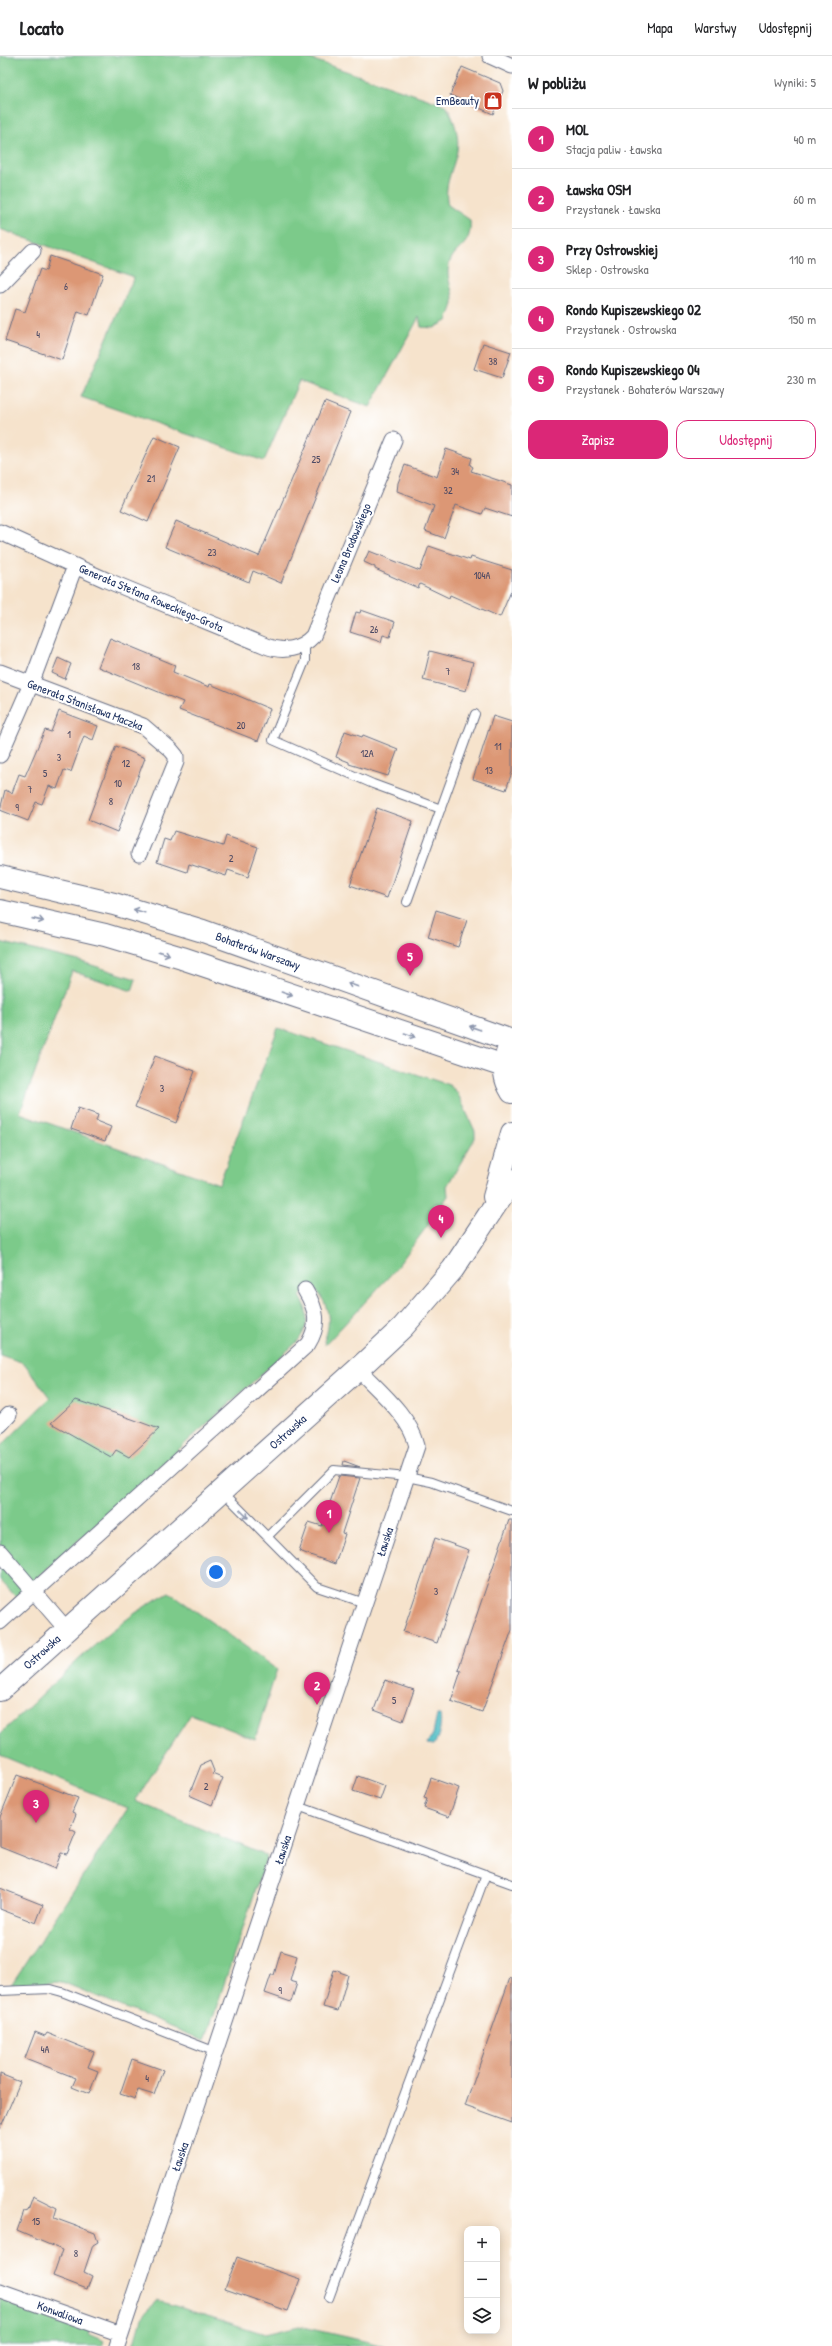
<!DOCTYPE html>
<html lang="pl">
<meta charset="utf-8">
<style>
body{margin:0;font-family:"Patrick Hand",sans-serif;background:#f2f2f2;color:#202124}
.controls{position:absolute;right:12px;bottom:12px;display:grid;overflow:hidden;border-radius:8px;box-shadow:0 2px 10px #0003}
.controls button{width:36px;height:36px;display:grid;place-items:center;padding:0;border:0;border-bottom:1px solid #e0e0e0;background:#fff;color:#202124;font:20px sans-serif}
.you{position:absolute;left:216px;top:1516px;width:14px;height:14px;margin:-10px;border:3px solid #fff;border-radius:50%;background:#1a73e8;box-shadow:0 0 0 6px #1a73e833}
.badge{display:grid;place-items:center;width:26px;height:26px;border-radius:50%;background:#db2777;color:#fff;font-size:13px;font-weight:700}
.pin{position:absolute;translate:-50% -33px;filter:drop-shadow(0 1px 2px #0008)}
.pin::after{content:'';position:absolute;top:21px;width:14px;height:12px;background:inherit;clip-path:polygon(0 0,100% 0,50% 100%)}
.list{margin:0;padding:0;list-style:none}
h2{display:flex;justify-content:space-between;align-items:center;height:52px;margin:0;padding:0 16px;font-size:17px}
h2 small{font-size:13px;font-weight:400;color:#757577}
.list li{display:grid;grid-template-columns:26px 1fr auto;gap:12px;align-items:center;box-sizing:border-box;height:60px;padding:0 16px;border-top:1px solid #e0e0e0}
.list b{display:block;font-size:15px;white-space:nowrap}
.list p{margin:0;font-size:13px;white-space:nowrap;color:#757577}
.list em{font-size:13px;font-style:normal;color:#757577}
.actions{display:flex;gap:8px;padding:12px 16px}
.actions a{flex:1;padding:9px 0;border:1px solid #db2777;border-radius:12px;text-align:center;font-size:14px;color:#db2777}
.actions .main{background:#db2777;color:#fff}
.icon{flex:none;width:22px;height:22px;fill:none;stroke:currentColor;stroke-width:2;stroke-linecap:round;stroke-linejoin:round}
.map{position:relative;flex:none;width:512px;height:2290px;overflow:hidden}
header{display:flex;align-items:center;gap:24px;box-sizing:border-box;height:56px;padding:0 20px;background:#fff;border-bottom:1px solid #e0e0e0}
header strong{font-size:19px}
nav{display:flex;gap:22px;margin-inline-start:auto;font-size:14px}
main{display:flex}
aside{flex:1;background:#fff}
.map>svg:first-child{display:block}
.green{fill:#7bca8a;stroke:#4b7c74}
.water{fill:#4ebcc3;stroke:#347690}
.building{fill:#dc9775}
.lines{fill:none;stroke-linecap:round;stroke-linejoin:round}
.lane-casing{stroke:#686e84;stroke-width:10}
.street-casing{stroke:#686e84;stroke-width:17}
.secondary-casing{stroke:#686e84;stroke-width:24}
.lane{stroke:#fff;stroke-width:8}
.street{stroke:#fff;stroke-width:15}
.secondary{stroke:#fff;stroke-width:22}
.oneway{stroke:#8d97ae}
.labels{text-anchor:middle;stroke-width:4;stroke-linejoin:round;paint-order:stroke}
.number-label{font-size:10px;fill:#4b4964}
.poi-label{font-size:12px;fill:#1b2f5e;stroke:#fff;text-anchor:end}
.street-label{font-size:12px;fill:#1b2f5e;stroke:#fff}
</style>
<header>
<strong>Locato</strong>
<nav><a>Mapa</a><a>Warstwy</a><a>Udostępnij</a></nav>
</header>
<main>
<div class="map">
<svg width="512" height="2290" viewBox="0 0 512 2290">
<rect width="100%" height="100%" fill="#fff"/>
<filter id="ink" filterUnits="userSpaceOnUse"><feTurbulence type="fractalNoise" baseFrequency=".025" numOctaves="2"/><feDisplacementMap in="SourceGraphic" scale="8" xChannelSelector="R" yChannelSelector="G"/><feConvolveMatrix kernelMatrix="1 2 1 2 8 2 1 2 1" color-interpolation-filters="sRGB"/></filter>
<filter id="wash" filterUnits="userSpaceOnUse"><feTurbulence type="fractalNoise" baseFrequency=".012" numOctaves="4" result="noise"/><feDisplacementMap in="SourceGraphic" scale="16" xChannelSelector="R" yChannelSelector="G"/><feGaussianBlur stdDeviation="0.9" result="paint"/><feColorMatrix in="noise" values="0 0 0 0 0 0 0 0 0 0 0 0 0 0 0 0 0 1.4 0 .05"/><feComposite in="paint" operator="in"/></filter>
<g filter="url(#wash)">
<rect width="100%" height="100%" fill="#f6e3cc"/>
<path class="green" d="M0,0H302L445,49C454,60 460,81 457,95C453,115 443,129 448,149L470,164C473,196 449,189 448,216C448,226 454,237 453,247C452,253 449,259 447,265L434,272L421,271L419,261L370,351L299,325L264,405L81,341L134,221L0,173Z
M0,886L79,905L136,923L132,935L72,915L20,1057L219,1128L278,972L449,1029L457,1036L475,1075V1082L447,1130L448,1140L441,1150L436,1147L430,1154L436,1158L394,1215L325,1289L324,1285C333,1264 328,1244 311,1229L300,1240C310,1257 309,1271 297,1286L16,1541L0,1524V1391L50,1342L24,1307L0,1299Z
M169,1536L277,1613L255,1683L191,1658L135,1745L267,1800L205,1985L62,1926L11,1929L128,1752L0,1699V1678C53,1630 106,1570 169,1536Z
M0,2235L92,2268L88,2278L104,2285L102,2290H0Z
M156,2244L265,2278L299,2270L386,2290H134L142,2262Z"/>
<path class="water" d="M437,1659H440C442,1668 439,1681 434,1689L427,1688L433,1678Z"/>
<g id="blocks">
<path class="building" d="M462,11L500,27L503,35L493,58L450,39Z
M50,200L103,218L89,259L78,255L62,304L5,285L15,253L25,256L40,213L46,215Z
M483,287L511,296L502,322L474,313Z
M325,346L350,356L281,527L253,515L249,526L165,491L176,465L259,500Z
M154,380L180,391L148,466L121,454Z
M446,393L472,402L470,409L473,411L471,415L512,429V461L485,452L482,458L456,449L444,482L425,475L434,450L397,436L398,427L405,409L437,421Z
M429,490L470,504L471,501L512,514V533L500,561L450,539L449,542L420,528L418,532L375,513V511L364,506L369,495L420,515Z
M361,554L395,566L390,581L383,579L381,586L350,576L356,556L360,557Z
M110,582L175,609L173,616L209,631L210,628L270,653L258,685L179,654L183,646L98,611Z
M430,595L473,606L466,635L423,624Z
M58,602L71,608L65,623L52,617Z
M59,655L98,670L93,684L84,680L71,716L64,714L57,733L49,730L42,748L36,746L28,765L0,754L5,734L12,737L19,718L25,720L45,674L51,676Z
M493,660L512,666V716L506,734L473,723Z
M345,675L362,681L363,679L398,693L388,720L349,708V706L336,701Z
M116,690L145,702L117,776L88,764Z
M377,752L413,765L387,842L350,829Z
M174,775L223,790L226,780L258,791L248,821L228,814L226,820L189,808L187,816L157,806L164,783L170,785Z
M436,854L467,864L458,891L428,881Z
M155,1000L195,1015L176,1067L135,1051Z
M78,1052L98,1059L96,1065L111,1071L105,1085L71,1073Z
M76,1344L132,1363L159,1373L129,1401L116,1394L111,1401L51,1367Z
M344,1405L360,1411L343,1409Z
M339,1420L360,1422L342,1477L345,1478L335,1508L299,1495L309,1466L322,1470Z
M509,1464H512V1574L482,1656L451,1645L461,1615L458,1614Z
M435,1482L469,1494L437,1587L403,1576Z
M385,1624L414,1634L403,1665L374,1654Z
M210,1705L214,1715L213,1718L223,1722L212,1749L189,1739L201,1709Z
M17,1719L78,1742L72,1756L76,1758L70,1773L76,1776L67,1798L61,1797L55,1813L0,1791V1761Z
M358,1720L385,1730L380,1744L353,1735Z
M431,1722L459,1732L449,1761L424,1752L427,1743L424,1742Z
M0,1832L43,1849L36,1867L0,1853Z
M281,1895L297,1900L290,1925L297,1927L291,1946L265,1937L271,1919H274Z
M334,1914L348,1919L338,1955L323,1951Z
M510,1922L512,1923V2067L465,2050Z
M35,1976L45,1980L47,1977L94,1996L88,2011L98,2015L89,2038L72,2031L76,2022L25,2002Z
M132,2003L163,2014L154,2039L138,2034L135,2043L120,2038Z
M0,2018L20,2026L0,2073Z
M33,2140L57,2152L54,2162L95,2177L98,2186L93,2189L84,2216L92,2220L87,2233L53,2220L62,2194L17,2175L24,2155L28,2154Z
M237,2201L300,2223L288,2255L225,2233Z"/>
</g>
</g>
<g filter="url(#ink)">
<use href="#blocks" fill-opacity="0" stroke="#686e84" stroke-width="1"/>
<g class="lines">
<g class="lane-casing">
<path id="lane" d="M305,588V605L273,684L373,728L441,753
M407,846L475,658
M222,1435L317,1531L365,1547
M268,1480L334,1414L407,1421L431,1426L512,1455
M298,1750L512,1828
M0,1935L51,1933L62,1936L216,1996
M329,2242L486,1818"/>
</g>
<g class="street-casing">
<path id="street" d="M490,0L512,10
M0,229L33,195
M0,476L106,524L266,590C283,597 301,593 313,580L394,384
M0,616L143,670L171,694L176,700V706L139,798
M0,699L31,628L75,510
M0,1369L9,1359
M0,1496L67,1574
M0,1566L308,1288C320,1268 317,1254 305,1234
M0,2235L121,2278
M117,2290L417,1390C410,1360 379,1335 358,1313"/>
</g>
<g class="secondary-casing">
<path id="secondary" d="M0,821L114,848L203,875L512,985
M0,855L105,879L182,902L504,1010
M507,997C503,1012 504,1023 512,1036
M494,1141L512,1077
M0,1634L358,1313L403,1271L453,1213L512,1124"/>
</g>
<use href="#lane" class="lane"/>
<use href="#street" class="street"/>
<use href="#secondary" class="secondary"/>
</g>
<defs><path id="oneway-shaft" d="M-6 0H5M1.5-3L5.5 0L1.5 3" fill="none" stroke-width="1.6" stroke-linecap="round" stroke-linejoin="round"/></defs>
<g class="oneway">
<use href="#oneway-shaft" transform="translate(139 855) rotate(-163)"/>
<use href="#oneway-shaft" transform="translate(38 864) rotate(13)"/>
<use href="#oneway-shaft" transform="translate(164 897) rotate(17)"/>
<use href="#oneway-shaft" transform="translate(353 929) rotate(-160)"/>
<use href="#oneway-shaft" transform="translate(287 938) rotate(19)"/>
<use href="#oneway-shaft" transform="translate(475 972) rotate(-161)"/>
<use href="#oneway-shaft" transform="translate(410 979) rotate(19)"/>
<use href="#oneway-shaft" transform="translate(244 1458) rotate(45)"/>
</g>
</g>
<defs>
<g id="shop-square" transform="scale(1)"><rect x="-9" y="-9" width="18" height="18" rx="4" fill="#c8321e" stroke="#fff"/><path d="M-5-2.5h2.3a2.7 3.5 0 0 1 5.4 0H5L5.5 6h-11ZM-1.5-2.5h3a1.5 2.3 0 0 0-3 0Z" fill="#fff"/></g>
</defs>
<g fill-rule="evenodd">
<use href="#shop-square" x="493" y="45"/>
</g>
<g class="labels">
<g class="number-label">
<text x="66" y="234">6</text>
<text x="38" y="282">4</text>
<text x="493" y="309">38</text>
<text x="316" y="407">25</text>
<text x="455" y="419">34</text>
<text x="151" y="426">21</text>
<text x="448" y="438">32</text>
<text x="212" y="500">23</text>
<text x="482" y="523">104A</text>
<text x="374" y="577">26</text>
<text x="136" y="614">18</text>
<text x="448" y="619">7</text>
<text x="241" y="673">20</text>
<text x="69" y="682">1</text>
<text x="498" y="694">11</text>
<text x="367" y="701">12A</text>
<text x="59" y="705">3</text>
<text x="126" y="711">12</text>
<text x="489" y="718">13</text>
<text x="45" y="721">5</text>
<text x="118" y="731">10</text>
<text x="30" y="737">7</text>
<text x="111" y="749">8</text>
<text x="17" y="755">9</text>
<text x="231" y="806">2</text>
<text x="162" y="1036">3</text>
<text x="436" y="1539">3</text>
<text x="394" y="1648">5</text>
<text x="206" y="1734">2</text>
<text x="280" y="1938">9</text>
<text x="45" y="1997">4A</text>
<text x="147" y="2026">4</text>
<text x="36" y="2169">15</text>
<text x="76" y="2201">8</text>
</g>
<g class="poi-label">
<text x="479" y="49">EmBeauty</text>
</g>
<g class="street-label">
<text transform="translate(351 487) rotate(-67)" y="4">Leona Brodowskiego</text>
<text transform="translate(151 542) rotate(23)" y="4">Generała Stefana Roweckiego-Grota</text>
<text transform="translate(85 649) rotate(21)" y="4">Generała Stanisława Maczka</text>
<text transform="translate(258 895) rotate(20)" y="4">Bohaterów Warszawy</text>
<text transform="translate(288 1376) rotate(-42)" y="4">Ostrowska</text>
<text transform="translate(385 1486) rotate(-72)" y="4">Ławska</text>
<text transform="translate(42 1596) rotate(-42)" y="4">Ostrowska</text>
<text transform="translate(283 1794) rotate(-72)" y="4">Ławska</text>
<text transform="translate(180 2101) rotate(-71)" y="4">Ławska</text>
<text transform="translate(60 2257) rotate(20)" y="4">Konwaliowa</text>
</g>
</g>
</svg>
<div class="controls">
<button>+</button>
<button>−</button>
<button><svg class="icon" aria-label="layers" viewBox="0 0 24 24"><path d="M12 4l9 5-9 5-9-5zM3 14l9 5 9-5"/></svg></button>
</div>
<div class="you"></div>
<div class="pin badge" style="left:329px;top:1477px">1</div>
<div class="pin badge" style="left:317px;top:1649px">2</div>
<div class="pin badge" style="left:36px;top:1767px">3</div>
<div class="pin badge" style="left:441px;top:1182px">4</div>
<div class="pin badge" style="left:410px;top:920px">5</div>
</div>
<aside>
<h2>W pobliżu<small>Wyniki: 5</small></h2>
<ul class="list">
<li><span class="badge">1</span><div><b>MOL</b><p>Stacja paliw · Ławska</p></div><em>40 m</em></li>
<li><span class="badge">2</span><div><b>Ławska OSM</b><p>Przystanek · Ławska</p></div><em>60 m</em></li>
<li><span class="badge">3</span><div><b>Przy Ostrowskiej</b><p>Sklep · Ostrowska</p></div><em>110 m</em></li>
<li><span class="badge">4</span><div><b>Rondo Kupiszewskiego 02</b><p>Przystanek · Ostrowska</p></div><em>150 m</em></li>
<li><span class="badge">5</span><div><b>Rondo Kupiszewskiego 04</b><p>Przystanek · Bohaterów Warszawy</p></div><em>230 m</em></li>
</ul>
<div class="actions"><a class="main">Zapisz</a><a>Udostępnij</a></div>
</aside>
</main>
